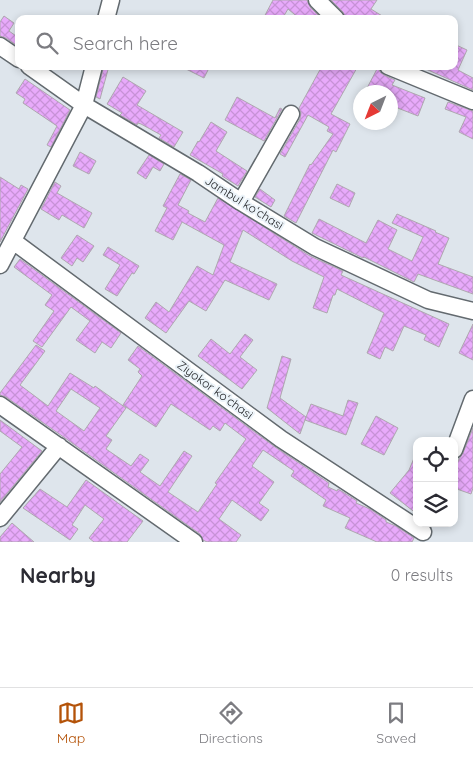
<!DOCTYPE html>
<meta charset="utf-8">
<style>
body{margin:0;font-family:Quicksand,sans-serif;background:#f2f2f3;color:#2b2b33}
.controls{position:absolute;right:15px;bottom:15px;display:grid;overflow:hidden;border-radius:10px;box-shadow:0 2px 8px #0003}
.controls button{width:45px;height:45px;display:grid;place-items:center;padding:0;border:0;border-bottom:1px solid #e1e1e2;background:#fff;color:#2b2b33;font:25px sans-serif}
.compass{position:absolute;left:353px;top:85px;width:45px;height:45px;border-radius:50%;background:#fff;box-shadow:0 2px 8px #0003;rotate:222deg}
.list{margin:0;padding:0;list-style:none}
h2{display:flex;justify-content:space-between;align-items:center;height:65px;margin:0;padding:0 20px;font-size:21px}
h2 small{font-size:16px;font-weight:400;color:#7c7c81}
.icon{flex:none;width:28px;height:28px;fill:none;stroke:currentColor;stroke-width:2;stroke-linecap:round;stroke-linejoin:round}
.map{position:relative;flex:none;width:473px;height:542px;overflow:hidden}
.search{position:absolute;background:#fff;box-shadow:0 2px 8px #0003;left:15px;right:15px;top:15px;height:55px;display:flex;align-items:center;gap:12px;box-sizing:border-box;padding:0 18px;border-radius:10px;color:#7c7c81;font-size:19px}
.sheet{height:145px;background:#fff}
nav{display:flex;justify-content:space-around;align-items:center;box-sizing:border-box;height:70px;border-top:1px solid #e1e1e2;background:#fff;font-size:14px;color:#7c7c81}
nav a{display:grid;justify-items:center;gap:2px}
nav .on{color:#b45309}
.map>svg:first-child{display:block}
.building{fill:url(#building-cross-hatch);stroke:#aea8af;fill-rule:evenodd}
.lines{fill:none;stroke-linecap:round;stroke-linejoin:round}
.minor-casing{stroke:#636a6f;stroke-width:19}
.minor{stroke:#fff;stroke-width:16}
.labels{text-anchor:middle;stroke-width:4;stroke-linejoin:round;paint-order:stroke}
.street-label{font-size:12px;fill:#222427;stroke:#ebf3f9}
</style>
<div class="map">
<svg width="473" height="542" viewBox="0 0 473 542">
<defs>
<pattern id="building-cross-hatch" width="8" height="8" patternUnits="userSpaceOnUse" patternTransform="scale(1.25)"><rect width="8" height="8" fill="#e8aafb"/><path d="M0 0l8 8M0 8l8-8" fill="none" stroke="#c792d7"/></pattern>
</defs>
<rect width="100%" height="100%" fill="#dee5ec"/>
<path class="building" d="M273,0H307L310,7L318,15L315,19H300L288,9L282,19H263Z
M331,0H377L371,9L387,19H346L343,12Z
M4,16L14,23L9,31L19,38V47L6,38L0,36V22Z
M454,44L467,50L458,70L473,78V90L419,66H454Z
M104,66H109L100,99L96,97Z
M180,66H210L204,78Z
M322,66H358L331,114L350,124L336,152L333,150L296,223L284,216L310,164L311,165L333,134L327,131L329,127L308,115L285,157L280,154L300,119L301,113L299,108Z
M378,67L380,72L384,75L395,80L392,85L425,98L418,116L390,105V92H365Z
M123,77L146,91L137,105L183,132L174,147L159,138L161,135L141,124L138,123L137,125L120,115L122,113L107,104Z
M25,79L70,110L51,147L47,145L57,126L23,103L25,99L16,93Z
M237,97L275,118L280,108L282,109L264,141L225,120Z
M448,102L473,111V139L459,132L466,117L445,109Z
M211,122L227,132L216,151L247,171L238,186L222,176L223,174L190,155L198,141L199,142Z
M80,152L96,161L89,174L73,166Z
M149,155L164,164L160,171L153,167L146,179L137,173Z
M180,174L191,180L178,205L189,211L188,213L205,222L218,198L310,256L343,271L341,275L449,324L439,347L424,340L426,335L404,326L393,351L385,347L380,359L367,353L384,313L337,289L335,295H333L327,313L313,308L324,277L292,261L243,230L230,262L277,284L269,300L225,280L206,311L189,301L166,333L145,318L156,302L169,312L197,266L213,275L224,245L182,222L173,240L155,231L167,208L163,206Z
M0,177L19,189L21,185L28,189L0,242Z
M55,182L61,186L57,193L92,213L84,228L62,215L59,220L41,209Z
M337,184L355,193L349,207L330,198Z
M260,189L275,200L271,207L255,197Z
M397,214L436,231L435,232L449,238L438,264L473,277V294L418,274L414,282L364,257L363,258L312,233L319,219L366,243L378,220L397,230L388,249L412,261L423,237L392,223Z
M77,235L94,246L83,262L77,258L72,266L61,258Z
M108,247L139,266L134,274L132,273L117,296L105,289L120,265L103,255Z
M20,259L121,333L111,348L102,342L95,353L76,340L90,321L71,307L42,347L33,341L54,311L45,305L52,295L14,267Z
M473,324V360L459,353Z
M245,334L253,340L240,357L257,370L242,389L198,356L211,339L230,354Z
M36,345L45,351L20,385L48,406L70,373L94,388L95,386L126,408L106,436L112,440L106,449L131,466L140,454L149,460L140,472L160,486L184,451L192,456L168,492L198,512L217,484L215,483L246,439L225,423L220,431L213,426L210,430L171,404L156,427L123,405L142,376L138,372L140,369L128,360L138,346L275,447L329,483L328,487L337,491L338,489L343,492L357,501L356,503L370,509L386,520V522L396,526L414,538L412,542H377L345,528L350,518L323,506L326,500L291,476L294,471L263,450L252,466L274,482L259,503L269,510L261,521L232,500L219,519L241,535L236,542H207L203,540L200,534L65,438L6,397L0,395V393ZM71,389L100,408L84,431L56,411Z
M282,356L291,359L280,398L306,417L300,434L267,408Z
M348,400L358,403L346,435L305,420L311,404L343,416Z
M376,416L398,428L384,455L361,444Z
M0,420L42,451L0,502V474L22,447L0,431Z
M473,428V488L471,494L454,488V471L459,459L463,453Z
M417,451V514L390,493L409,470Z
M86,480L143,521L127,542H94L89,538L104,519L85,505L72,525L78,529L70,540L23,508L40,489L67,507Z
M12,523L34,542H0V537Z"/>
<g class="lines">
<g class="minor-casing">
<path id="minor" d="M317,0L336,19
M106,19L111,0
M0,46L19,59
M29,66L84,105L198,173L241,202L315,247L428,300L473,311
M388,66L473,101
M241,202L291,114
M13,241L281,439L423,532
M0,265L84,105L94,66
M0,405L194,542
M454,450L473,399
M0,518L59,446"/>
</g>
<use href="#minor" class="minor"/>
</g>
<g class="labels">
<g class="street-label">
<text transform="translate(244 203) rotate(32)" y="4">Jambul koʻchasi</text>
<text transform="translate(215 390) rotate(36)" y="4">Ziyokor koʻchasi</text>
</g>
</g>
</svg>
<div class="controls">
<button><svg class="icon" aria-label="locate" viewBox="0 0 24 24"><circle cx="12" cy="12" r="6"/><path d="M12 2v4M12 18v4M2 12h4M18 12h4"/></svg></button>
<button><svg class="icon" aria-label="layers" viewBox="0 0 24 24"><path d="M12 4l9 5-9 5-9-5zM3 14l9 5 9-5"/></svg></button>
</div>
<svg class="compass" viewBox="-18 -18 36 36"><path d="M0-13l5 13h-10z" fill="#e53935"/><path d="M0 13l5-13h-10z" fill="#7c7c81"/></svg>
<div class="search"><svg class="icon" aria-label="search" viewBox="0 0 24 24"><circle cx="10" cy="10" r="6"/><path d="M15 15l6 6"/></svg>Search here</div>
</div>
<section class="sheet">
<h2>Nearby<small>0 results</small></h2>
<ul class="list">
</ul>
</section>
<nav>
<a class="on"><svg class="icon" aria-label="map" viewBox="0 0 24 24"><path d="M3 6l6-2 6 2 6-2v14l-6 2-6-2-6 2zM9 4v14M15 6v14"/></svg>Map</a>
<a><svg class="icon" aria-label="directions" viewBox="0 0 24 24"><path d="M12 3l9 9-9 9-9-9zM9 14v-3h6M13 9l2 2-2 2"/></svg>Directions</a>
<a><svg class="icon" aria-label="saved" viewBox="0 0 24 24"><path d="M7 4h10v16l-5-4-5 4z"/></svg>Saved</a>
</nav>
